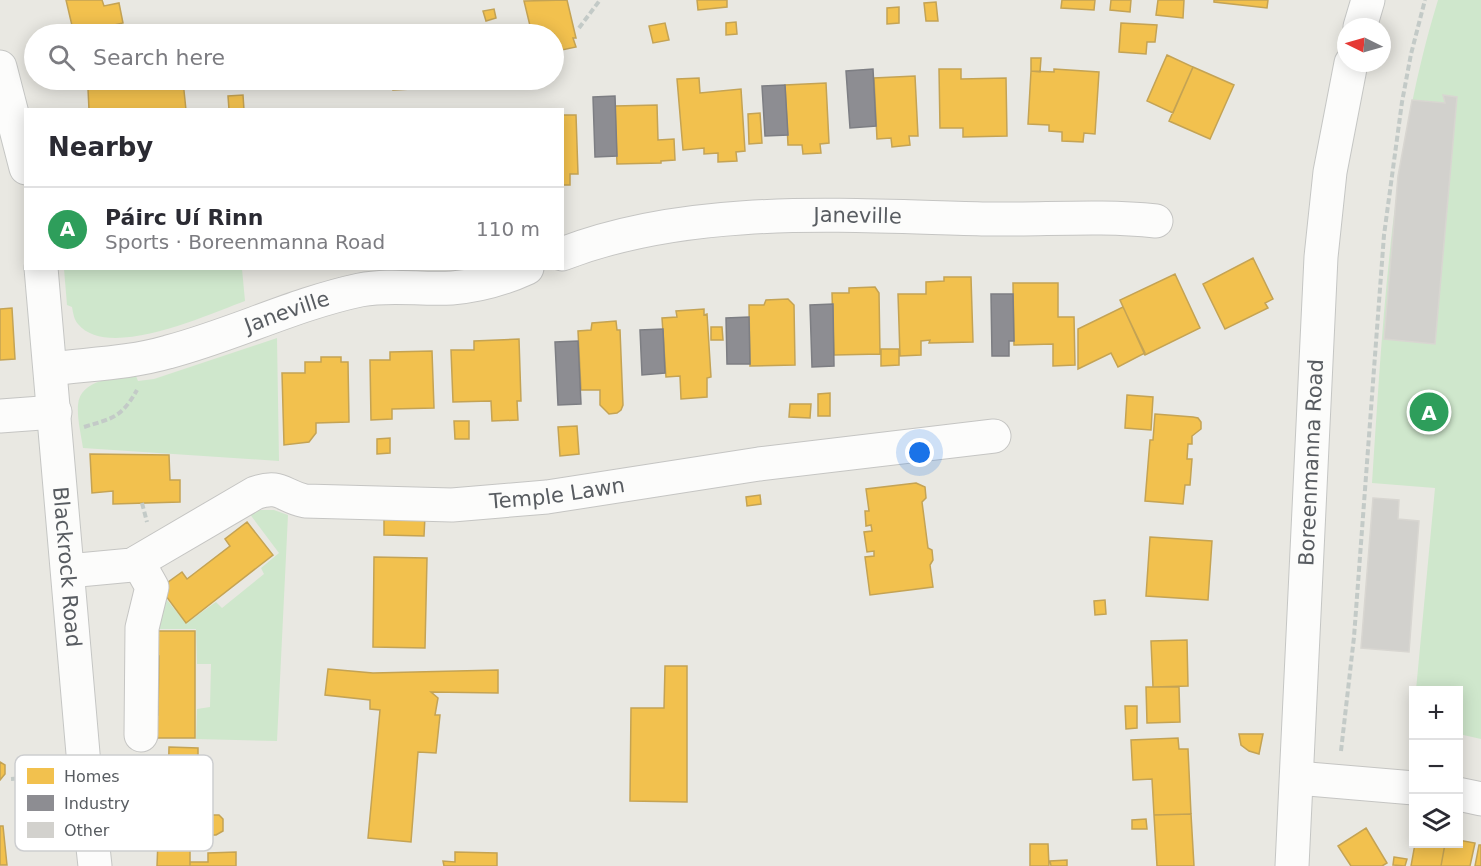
<!DOCTYPE html>
<meta charset="utf-8">
<style>
body{margin:0;font-family:"DejaVu Sans",sans-serif;background:#f2f2f3;color:#2b2b33}
.controls{position:absolute;right:18px;bottom:18px;display:grid;overflow:hidden;border-radius:0px;box-shadow:0 3px 15px #0003}
.controls button{width:54px;height:54px;display:grid;place-items:center;padding:0;border:0;border-bottom:2px solid #e1e1e2;background:#fff;color:#2b2b33;font:30px sans-serif}
.compass{position:absolute;left:1337px;top:18px;width:54px;height:54px;border-radius:50%;background:#fff;box-shadow:0 3px 15px #0003;rotate:275deg}
.you{position:absolute;left:920px;top:453px;width:21px;height:21px;margin:-15px;border:4px solid #fff;border-radius:50%;background:#1a73e8;box-shadow:0 0 0 9px #1a73e833}
.badge{display:grid;place-items:center;width:39px;height:39px;border-radius:50%;background:#8b8d8e;color:#fff;font-size:20px;font-weight:700}
.pin{position:absolute;translate:-50% -50%;border:3px solid #fff;box-shadow:0 2px 6px #0006}
.list{margin:0;padding:0;list-style:none}
h2{display:flex;justify-content:space-between;align-items:center;height:78px;margin:0;padding:0 24px;font-size:26px}
h2 small{font-size:20px;font-weight:400;color:#7c7c81}
.list li{display:grid;grid-template-columns:39px 1fr auto;gap:18px;align-items:center;box-sizing:border-box;height:84px;padding:0 24px;border-top:2px solid #e1e1e2}
.list b{display:block;font-size:22px;white-space:nowrap}
.list p{margin:0;font-size:20px;white-space:nowrap;color:#7c7c81}
.list em{font-size:20px;font-style:normal;color:#7c7c81}
.icon{flex:none;width:33px;height:33px;fill:none;stroke:currentColor;stroke-width:2;stroke-linecap:round;stroke-linejoin:round}
.map{position:relative;flex:none;width:1481px;height:866px;overflow:hidden}
.search{position:absolute;background:#fff;box-shadow:0 3px 15px #0003;left:24px;top:24px;width:540px;height:66px;display:flex;align-items:center;gap:15px;box-sizing:border-box;padding:0 21px;border-radius:33px;color:#7c7c81;font-size:22px}
.panel{position:absolute;background:#fff;box-shadow:0 3px 15px #0003;left:24px;top:108px;width:540px;height:162px;border-radius:0px}
.map>svg:first-child{display:block}
.green{fill:#cfe7cc}
.homes{fill:#f2c14e;stroke:#c4a354;stroke-width:1.5}
.industry{fill:#8d8d92;stroke:#7d7e83;stroke-width:1.5}
.building{fill:#d2d1cd;stroke:#d8d6d1;stroke-width:1.5}
.lines{fill:none;stroke-linecap:round;stroke-linejoin:round}
.street-casing{stroke:#c5c5c3;stroke-width:35}
.secondary-casing{stroke:#c5c6c4;stroke-width:35}
.path{stroke:#c3cac7;stroke-width:4;stroke-dasharray:6 3;stroke-linecap:butt}
.street{stroke:#fcfcfb;stroke-width:33}
.secondary{stroke:#fcfcfb;stroke-width:33}
.labels{text-anchor:middle;stroke-width:6;stroke-linejoin:round;paint-order:stroke}
.street-label{font-size:21px;fill:#585c61;stroke:#fff}
.key{fill:#fff;stroke:#cdced0;stroke-width:1.5}
.key-label{font-size:16px;fill:#585c61}
</style>
<div class="map">
<svg width="1481" height="866" viewBox="0 0 1481 866">
<rect width="100%" height="100%" fill="#e9e8e2"/>
<path class="green" d="M1438,0H1481V739L1459,734L1458,690H1416L1435,488L1372,483C1383,322 1390,156 1438,0Z
M64,269H242L245,301C209,314 108,361 78,324C74,320 73,312 72,307L67,305Z
M277,338L279,461L83,448C81,434 77,419 78,405C80,379 116,377 136,376L138,381L154,379Z
M255,510H274L288,515L277,741L196,739L197,709L210,707L211,664H197L196,629H152L161,607L167,600L186,623L216,602L222,608L264,574L261,568L279,553L249,513Z"/>
<path class="homes" d="M66,0H102L104,6L119,3L123,23L74,34Z
M567,0L576,38H573L576,47L562,50L560,44L554,45V34H532L524,1Z
M697,0H727V7L698,10Z
M1062,0H1095L1094,10L1061,8Z
M1111,0H1131L1130,12L1110,10Z
M1158,0H1184L1183,18L1156,15Z
M1214,0H1268L1267,8L1214,2Z
M936,2L938,21H926L924,3Z
M899,7V23L887,24V8Z
M494,9L496,18L486,21L483,11Z
M736,22L737,34L726,35V23Z
M665,23L669,40L653,43L649,26Z
M1121,23L1157,25L1155,42H1147L1146,54L1119,52Z
M1167,55L1193,67L1173,113L1147,101Z
M1031,58H1041L1040,72L1031,71Z
M1193,67L1234,85L1210,139L1169,121Z
M939,69H961V79L1006,78L1007,136L963,137V128H940Z
M1054,69L1099,72L1095,134L1084,133L1083,142L1062,141V132L1049,131V125L1028,124L1031,71L1054,72Z
M915,76L918,136H909L910,145L892,147L891,138L877,139L874,78Z
M699,78L700,93L741,89L745,151L736,152L737,161L718,162V153L704,154V148L683,150L677,79Z
M87,80H135V85L88,89Z
M393,80H412V89L393,90Z
M183,81L186,110H89L88,89Z
M826,83L829,143L820,144L821,153L803,154L802,145H788L785,85Z
M243,95L244,110H229L228,96Z
M657,105L658,140L674,139L675,160L661,161V163L617,164L615,106Z
M760,113L762,143L749,144L748,114Z
M562,115H576L578,174H570V185H562Z
M1253,258L1273,299L1265,303L1268,308L1225,329L1203,284Z
M1175,274L1200,328L1145,355L1120,300Z
M944,277H971L973,342L929,343L930,340L921,341V355L900,356L898,294H926V282L944,281Z
M1013,283H1058V317H1074L1075,365L1053,366V344L1014,345Z
M875,287L879,293L880,354L834,355L832,293H849V288Z
M788,299L794,305L795,365L750,366L749,305H764L766,300Z
M1123,307L1145,353L1118,367L1111,353L1078,369V329Z
M12,308L15,359L0,360V309Z
M704,309V315L707,314L711,377L707,378V397L681,399L680,376L666,377L662,318L677,317L676,311Z
M616,321L617,330H620L623,405L621,410L617,413L609,414L600,405V390H581L578,331L591,330L592,323Z
M711,327H722L723,340H711Z
M519,339L521,401H517L518,420L492,421L491,401L453,402L451,350H474V341Z
M881,349H899V365L881,366Z
M432,351L434,408L392,409V419L371,420L370,360H390V352Z
M321,357H341V362H348L349,422L316,423V433L309,442L284,445L282,373H305V362H321Z
M830,393V416H818V394Z
M1127,395L1153,397L1151,430L1125,428Z
M790,404H811L810,418L789,417Z
M1155,414L1193,417L1198,418L1201,422V429L1192,436V444H1188L1187,459H1192L1190,485H1185L1183,504L1145,501L1150,440H1153Z
M454,421H469V439H455Z
M577,426L579,454L560,456L558,427Z
M390,438V453L377,454V439Z
M90,454L169,455L170,480H180V502L113,504V491L92,493Z
M916,483L925,487L926,498L922,502L928,548L932,550L933,560L930,565L933,587L870,595L865,557L874,556V551L867,552L864,532L872,531L871,525L866,526L865,511H869L866,489Z
M760,495L761,504L747,506L746,497Z
M384,515L425,516L424,536L384,535Z
M247,522L273,555L186,623L160,588L182,572L187,579L230,546L225,539Z
M1150,537L1212,541L1208,600L1146,596Z
M374,557L427,558L425,648L373,647Z
M1105,600L1106,614L1095,615L1094,601Z
M152,631H195V738H152V715H158L159,656H152Z
M1187,640L1188,686L1153,687L1151,641Z
M665,666H687V802L630,801L631,708H664Z
M328,669L373,673L498,670V693L431,692L438,698L435,715H440L436,753L418,752L411,842L368,838L380,710L370,709V700L325,695Z
M1146,687H1179L1180,722L1147,723Z
M1125,706H1137V728L1126,729Z
M1239,734H1263L1259,754L1249,751L1241,745Z
M1178,738L1179,749H1188L1191,814L1154,815L1152,779L1133,780L1131,740Z
M169,747L198,748V758L210,759L208,815H219L223,819V831L216,835H208V839H173V834L162,833V820H160L161,793H168Z
M0,762L5,765V774L0,780Z
M1191,814L1194,866H1157L1154,815Z
M1146,819L1147,829H1132V820Z
M0,826H3L7,865H0Z
M1366,828L1387,863L1382,866H1351L1338,846Z
M158,840L190,841V866H157Z
M1458,840L1475,843L1470,866H1441L1445,844H1458Z
M1030,844H1048L1049,866H1030Z
M1415,844H1445L1441,866H1411Z
M1479,845H1481V866H1475Z
M236,852V866H190V862H208V853Z
M455,852L497,853V866H444L443,861L455,862Z
M1394,857L1407,859L1405,866L1393,865Z
M1067,860V866H1051L1050,861Z"/>
<path class="industry" d="M873,69L876,126L850,128L846,71Z
M785,85L788,135L765,136L762,86Z
M615,96L617,156L595,157L593,97Z
M991,294H1013L1014,341H1009V356H992Z
M833,304L834,366L812,367L810,305Z
M749,317L750,364H727L726,318Z
M663,329L665,373L642,375L640,330Z
M578,341L581,404L558,405L555,342Z"/>
<path class="building" d="M1443,95L1457,97L1435,344L1384,339L1398,176L1412,100L1445,103Z
M1373,498L1399,500L1398,519L1419,521L1409,652L1361,648Z"/>
<g class="lines">
<g class="street-casing">
<g id="street">
<path id="s1" d="M562,254C694,203 849,216 987,219C1043,220 1100,215 1156,221"/>
<path id="s2" d="M51,369C90,364 130,363 168,352C233,335 294,304 360,290C391,284 421,290 452,288C478,286 503,279 527,268"/>
<path d="M0,416L55,412"/>
<path d="M138,562L152,587L142,628L141,735"/>
<path id="s3" d="M68,571L132,565L255,493C281,484 282,496 305,501L452,505L547,497L759,464L994,436"/>
<path d="M1297,778L1414,788"/>
<path d="M1458,794L1481,799"/>
</g>
</g>
<g class="secondary-casing">
<g id="secondary">
<path d="M1360,27L1368,0"/>
<path d="M0,67L26,168"/>
<path id="s4" d="M41,268L84,765L95,866"/>
<path id="s5" d="M1292,866L1321,257L1330,172L1351,63"/>
</g>
</g>
<path class="path" d="M579,28L600,0
M84,427C113,418 121,418 137,390
M142,503L147,522
M1341,751L1354,637L1384,235L1402,102L1411,54L1425,0
M11,779L55,776"/>
<use href="#street" class="street"/>
<use href="#secondary" class="secondary"/>
</g>
<g class="labels">
<g class="street-label">
<text dy="7" stroke="none"><textPath href="#s1" startOffset="300">Janeville</textPath></text>
<text dy="7" stroke="none"><textPath href="#s2" startOffset="244">Janeville</textPath></text>
<text dy="7" stroke="none"><textPath href="#s5" startOffset="404">Boreenmanna Road</textPath></text>
<text dy="7" stroke="none"><textPath href="#s3" startOffset="512">Temple Lawn</textPath></text>
<text dy="7" stroke="none"><textPath href="#s4" startOffset="300">Blackrock Road</textPath></text>
</g>
</g>
<rect x="15" y="755" width="198" height="96" rx="9" class="key"/>
<rect x="27" y="768" width="27" height="16" fill="#f2c14e"/>
<rect x="27" y="795" width="27" height="16" fill="#8d8d92"/>
<rect x="27" y="822" width="27" height="16" fill="#d2d1cd"/>
<g class="key-label">
<text x="64" y="782">Homes</text>
<text x="64" y="809">Industry</text>
<text x="64" y="836">Other</text>
</g>
</svg>
<div class="controls">
<button>+</button>
<button>−</button>
<button><svg class="icon" aria-label="layers" viewBox="0 0 24 24"><path d="M12 4l9 5-9 5-9-5zM3 14l9 5 9-5"/></svg></button>
</div>
<svg class="compass" viewBox="-18 -18 36 36"><path d="M0-13l5 13h-10z" fill="#e53935"/><path d="M0 13l5-13h-10z" fill="#7c7c81"/></svg>
<div class="you"></div>
<div class="pin badge" style="left:1429px;top:412px;background:#2e9e5b">A</div>
<div class="search"><svg class="icon" aria-label="search" viewBox="0 0 24 24"><circle cx="10" cy="10" r="6"/><path d="M15 15l6 6"/></svg>Search here</div>
<section class="panel">
<h2>Nearby<small></small></h2>
<ul class="list">
<li><span class="badge" style="background:#2e9e5b">A</span><div><b>Páirc Uí Rinn</b><p>Sports · Boreenmanna Road</p></div><em>110 m</em></li>
</ul>
</section>
</div>
